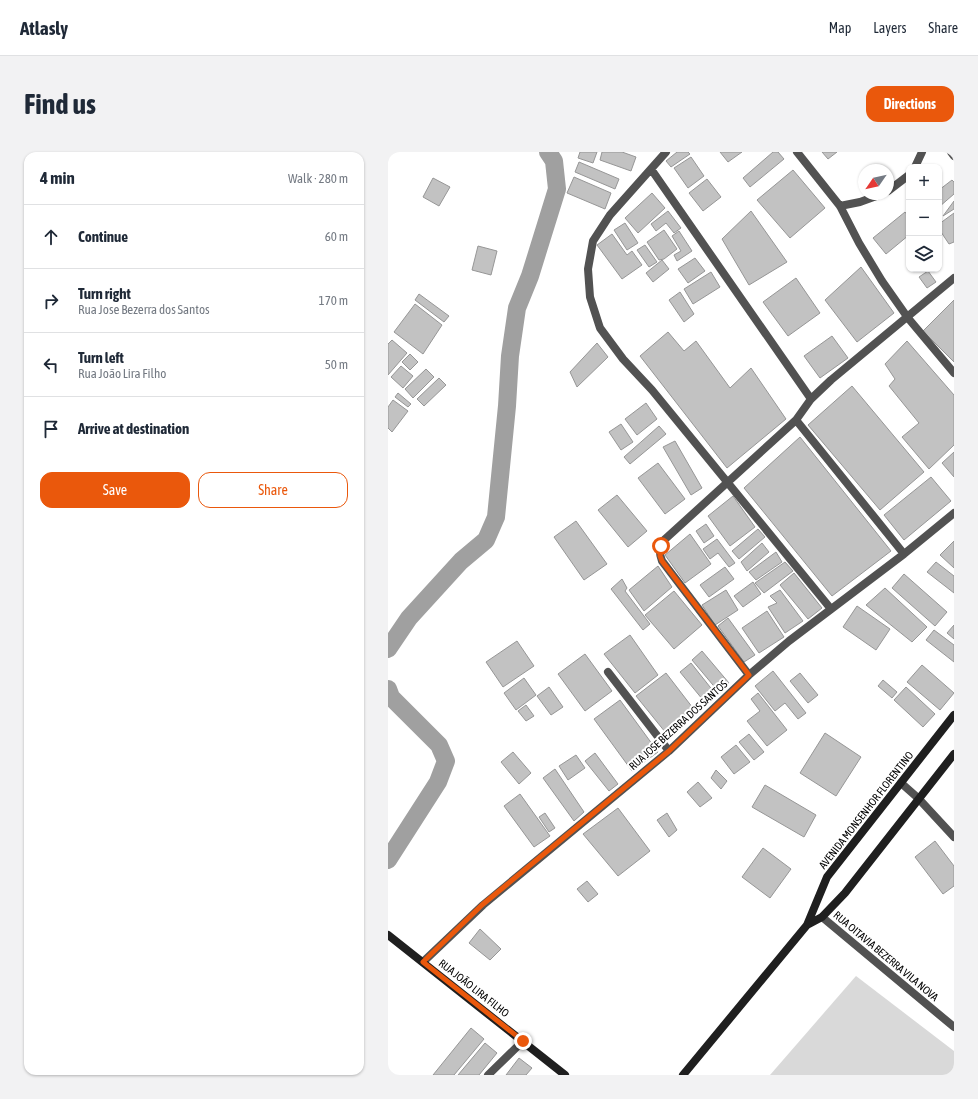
<!DOCTYPE html>
<meta charset="utf-8">
<style>
body{margin:0;font-family:"Asap Condensed",sans-serif;background:#f2f2f3;color:#1f2937}
.controls{position:absolute;right:12px;top:12px;display:grid;overflow:hidden;border-radius:8px;box-shadow:0 1px 3px #0004}
.controls button{width:36px;height:36px;display:grid;place-items:center;padding:0;border:0;border-bottom:1px solid #e0e1e3;background:#fff;color:#1f2937;font:20px sans-serif}
.compass{position:absolute;left:470px;top:12px;width:36px;height:36px;border-radius:50%;background:#fff;box-shadow:0 1px 3px #0004;rotate:236deg}
.stop{position:absolute;width:12px;height:12px;margin:-9px;border:3px solid #ea580c;border-radius:50%;background:#fff}
.stop.end{background:#ea580c;border-color:#fff;box-shadow:0 1px 4px #0008}
.list{margin:0;padding:0;list-style:none}
h2{display:flex;justify-content:space-between;align-items:center;height:52px;margin:0;padding:0 16px;font-size:17px}
h2 small{font-size:13px;font-weight:400;color:#747a83}
.list li{display:grid;grid-template-columns:26px 1fr auto;gap:12px;align-items:center;box-sizing:border-box;height:64px;padding:0 16px;border-top:1px solid #e0e1e3}
.list b{display:block;font-size:15px;white-space:nowrap}
.list p{margin:0;font-size:13px;white-space:nowrap;color:#747a83}
.list em{font-size:13px;font-style:normal;color:#747a83}
.actions{display:flex;gap:8px;padding:12px 16px}
.actions a{flex:1;padding:9px 0;border:1px solid #ea580c;border-radius:12px;text-align:center;font-size:14px;color:#ea580c}
.actions .main{background:#ea580c;color:#fff}
.icon{flex:none;width:22px;height:22px;fill:none;stroke:currentColor;stroke-width:2;stroke-linecap:round;stroke-linejoin:round}
.map{position:relative;flex:none;width:566px;height:923px;overflow:hidden;border-radius:12px}
header{display:flex;align-items:center;gap:24px;box-sizing:border-box;height:56px;padding:0 20px;background:#fff;border-bottom:1px solid #e0e1e3}
header strong{font-size:19px}
nav{display:flex;gap:22px;margin-inline-start:auto;font-size:14px}
.intro{display:flex;align-items:center;justify-content:space-between;box-sizing:border-box;height:96px;padding:0 24px}
h1{margin:0;font-size:28px}
.button{padding:10px 18px;border-radius:12px;background:#ea580c;color:#fff;font-size:14px;font-weight:700}
main{display:flex;gap:24px;padding:0 24px}
aside{flex:1;background:#fff;border-radius:12px;box-shadow:0 1px 3px #0004}
.map>svg:first-child{display:block}
.green{fill:#d9d9d9}
.lines{fill:none;stroke-linecap:round;stroke-linejoin:round}
.canal{stroke:#a0a0a0;stroke-width:18}
.building{fill:#c2c2c2;stroke:#969696}
.minor{stroke:#525252;stroke-width:8}
.secondary{stroke:#1f1f1f;stroke-width:8}
.route{stroke:#ea580c;stroke-width:5}
.labels{text-anchor:middle;stroke-width:4;stroke-linejoin:round;paint-order:stroke}
.street-label{font-size:11px;fill:#000;stroke:#fff}
</style>
<header>
<strong>Atlasly</strong>
<nav><a>Map</a><a>Layers</a><a>Share</a></nav>
</header>
<div class="intro"><h1>Find us</h1><a class="button">Directions</a></div>
<main>
<aside>
<h2>4 min<small>Walk · 280 m</small></h2>
<ul class="list">
<li><svg class="icon" aria-label="ahead" viewBox="0 0 24 24"><path d="M12 20V5M6 11l6-6 6 6"/></svg><div><b>Continue</b></div><em>60 m</em></li>
<li><svg class="icon" aria-label="right" viewBox="0 0 24 24"><path d="M7 20v-9h11M14 6l5 5-5 5"/></svg><div><b>Turn right</b><p>Rua Jose Bezerra dos Santos</p></div><em>170 m</em></li>
<li><svg class="icon" aria-label="left" viewBox="0 0 24 24"><path d="M17 20v-9H6M10 6l-5 5 5 5"/></svg><div><b>Turn left</b><p>Rua João Lira Filho</p></div><em>50 m</em></li>
<li><svg class="icon" aria-label="arrive" viewBox="0 0 24 24"><path d="M6 21V4h12l-3 4 3 4H6"/></svg><div><b>Arrive at destination</b></div></li>
</ul>
<div class="actions"><a class="main">Save</a><a>Share</a></div>
</aside>
<div class="map">
<svg width="566" height="923" viewBox="0 0 566 923">
<rect width="100%" height="100%" fill="#fff"/>
<path class="green" d="M468,824L566,899V923H382Z"/>
<g class="lines">
<path class="canal" d="M0,497L21,466L73,409L98,388L108,365L119,254L122,204L129,156L142,124L169,37L166,9L160,0
M0,537L3,545L51,593L58,609L50,630L0,708"/>
</g>
<path class="building" d="M192,0H209L205,11L190,6Z
M214,0H234L248,5L243,19L212,8Z
M289,0H300L302,2L283,15L278,9Z
M332,0H354L340,10Z
M385,0H390L396,7L362,35L355,26Z
M434,0H449L440,7Z
M303,5L316,24L300,36L286,16Z
M191,10L231,27L227,37L187,20Z
M405,18L437,56L402,86L369,48Z
M186,25L223,41L217,57L179,41Z
M45,26L62,35L51,54L35,45Z
M319,27L333,45L315,59L301,41Z
M564,28L566,30V42L551,55V38Z
M264,41L277,56L250,81L237,66Z
M566,49V57L555,64Z
M280,59L293,76L286,81L278,71L268,79L263,72Z
M363,59L399,110L361,133L334,87Z
M517,60L521,65V83L498,102L485,86Z
M566,61V90L561,92L551,77V72Z
M237,71L250,91L239,98L226,78Z
M276,78L289,97L276,107L271,108L259,90Z
M291,79L304,99L289,109L286,103L293,99L284,84Z
M224,82L239,103L244,99L254,113L234,127L209,93Z
M257,93L269,110L261,115L249,98Z
M90,94L109,99L103,123L84,118Z
M307,106L317,119L300,131L290,117Z
M274,108L281,117L265,130L258,121Z
M473,115L506,161L469,190L437,148Z
M540,119L548,130L539,136L531,125Z
M323,120L332,135L305,152L296,137Z
M408,126L432,161L400,184L375,150Z
M292,140L306,162L296,170L281,148Z
M31,142L61,164L56,170L27,148Z
M566,148V210L535,179Z
M27,152L54,173L35,202L6,180Z
M280,180L296,199L308,189L342,236L363,216L398,267L339,316L252,204Z
M444,184L460,206L432,226L416,204Z
M4,188L19,201L0,223V192Z
M519,189L566,243V293L541,317L514,285L531,271L501,234L507,227L497,212Z
M209,191L220,205L189,235L182,220Z
M22,202L30,210L22,218L14,210Z
M13,214L25,224L15,236L3,225Z
M38,217L46,225L25,246L17,237Z
M51,226L58,233L36,254L29,247Z
M464,234L536,320L492,358L420,273Z
M10,241L23,252L20,255L7,245Z
M5,248L20,259L4,280L0,276V255Z
M258,251L269,267L249,283L237,267Z
M233,272L245,290L233,298L221,280Z
M271,274L278,282L242,312L236,305Z
M412,285L503,399L444,444L356,336Z
M287,289L314,336L303,343L275,295Z
M566,300V325L554,311Z
M270,311L297,347L277,362L250,326Z
M543,325L563,349L516,388L496,363Z
M229,343L259,379L240,395L210,358Z
M345,344L367,375L342,394L320,364Z
M188,369L219,412L196,428L166,385Z
M318,372L326,384L316,391L308,379Z
M370,377L377,385L351,407L344,399Z
M302,382L323,412L297,431L277,403Z
M329,387L347,411L341,415L330,401L322,407L315,397Z
M566,389V416L552,403Z
M374,391L381,400L359,419L353,410Z
M388,400L394,410L368,428L361,420Z
M397,410L405,419L376,441L367,431Z
M548,410L566,424V441L539,420Z
M270,414L284,435L256,459L241,438Z
M337,415L346,427L321,445L312,433Z
M406,421L434,456L420,467L392,433Z
M516,422L559,460L547,474L504,436Z
M234,427L239,436L237,439L262,472L255,478L223,437Z
M365,430L373,442L355,455L346,444Z
M497,436L539,475L524,490L478,453Z
M338,438L350,458L327,473L314,453Z
M392,438L415,469L397,481L380,455L389,451L382,444Z
M286,439L314,473L286,497L257,463Z
M469,454L502,477L488,498L455,475Z
M379,459L396,485L371,501L354,476Z
M340,466L367,503L356,510L330,474Z
M566,473V487L559,481Z
M546,478L566,493V510L538,488Z
M242,483L270,523L247,541L216,502Z
M129,489L146,514L115,535L98,510Z
M314,499L341,531L330,539L304,508Z
M197,502L224,539L197,559L170,522Z
M303,511L326,540L315,548L292,520Z
M534,513L566,541L552,558L519,530Z
M385,519L418,561L410,567L397,551L387,559L367,534Z
M278,521L308,560L282,586L248,544Z
M412,521L430,543L420,551L402,529Z
M136,526L148,543L128,558L116,541Z
M495,528L509,540L504,546L490,534Z
M161,535L175,555L163,563L149,544Z
M518,535L547,562L535,575L506,548Z
M370,541L399,578L379,594L359,569L372,559L363,547Z
M232,548L270,600L244,619L206,567Z
M138,553L146,564L138,569L130,559Z
M437,581L473,605L448,644L412,621Z
M361,582L376,600L366,608L351,590Z
M348,593L362,610L346,622L333,605Z
M125,600L143,621L131,632L113,610Z
M207,601L230,632L221,639L197,609Z
M188,603L197,616L180,628L171,614Z
M167,617L196,660L186,669L155,626Z
M328,618L339,629L333,637L323,626Z
M310,630L324,646L312,655L299,640Z
M377,633L428,663L416,685L364,655Z
M132,642L162,684L146,695L116,654Z
M230,656L262,699L230,724L195,682Z
M157,661L167,676L161,680L151,665Z
M279,661L289,678L281,685L269,668Z
M547,689L566,714V734L555,742L527,705Z
M375,696L403,717L382,746L354,725Z
M199,729L210,742L200,750L189,737Z
M92,777L113,797L102,808L81,791Z
M83,876L96,887L66,923H45Z
M97,891L109,901L91,923H70Z
M131,906L144,916L138,923H118Z"/>
<g class="lines">
<path class="minor" d="M278,0L222,63L205,89L200,117L202,145L212,176L235,207L264,238L443,457
M409,0L452,54L471,91L494,129L520,166L566,221
M563,0L566,4
M527,15L534,0
M263,17L423,247
M500,39L521,23
M452,54L472,50L494,42
M408,268L516,402
M220,520L281,599
M361,523L274,409C271,401 271,397 275,389L408,268L423,247L443,228L566,126
M513,631L530,646L566,685
M434,765L566,875
M35,810L95,753L281,599L361,523L401,489L516,402L566,361
M100,923L135,889"/>
<path class="secondary" d="M419,773L434,765L457,741L566,602
M0,783L177,923
M295,923L419,773L439,725L566,563"/>
</g>
<g class="lines">
<path class="route" d="M135,889L35,810L94,753L281,599L361,523L274,409L272,404L273,394"/>
</g>
<g class="labels">
<g class="street-label">
<text transform="translate(290 573) rotate(-42)" y="4">RUA JOSE BEZERRA DOS SANTOS</text>
<text transform="translate(478 658) rotate(-52)" y="4">AVENIDA MONSENHOR FLORENTINO</text>
<text transform="translate(498 804) rotate(40)" y="4">RUA OITAVIA BEZERRA VILA NOVA</text>
<text transform="translate(86 836) rotate(38)" y="4">RUA JOÃO LIRA FILHO</text>
</g>
</g>
</svg>
<div class="controls">
<button>+</button>
<button>−</button>
<button><svg class="icon" aria-label="layers" viewBox="0 0 24 24"><path d="M12 4l9 5-9 5-9-5zM3 14l9 5 9-5"/></svg></button>
</div>
<svg class="compass" viewBox="-18 -18 36 36"><path d="M0-13l5 13h-10z" fill="#e53935"/><path d="M0 13l5-13h-10z" fill="#747a83"/></svg>
<div class="stop" style="left:273px;top:394px"></div>
<div class="stop end" style="left:135px;top:889px"></div>
</div>
</main>
